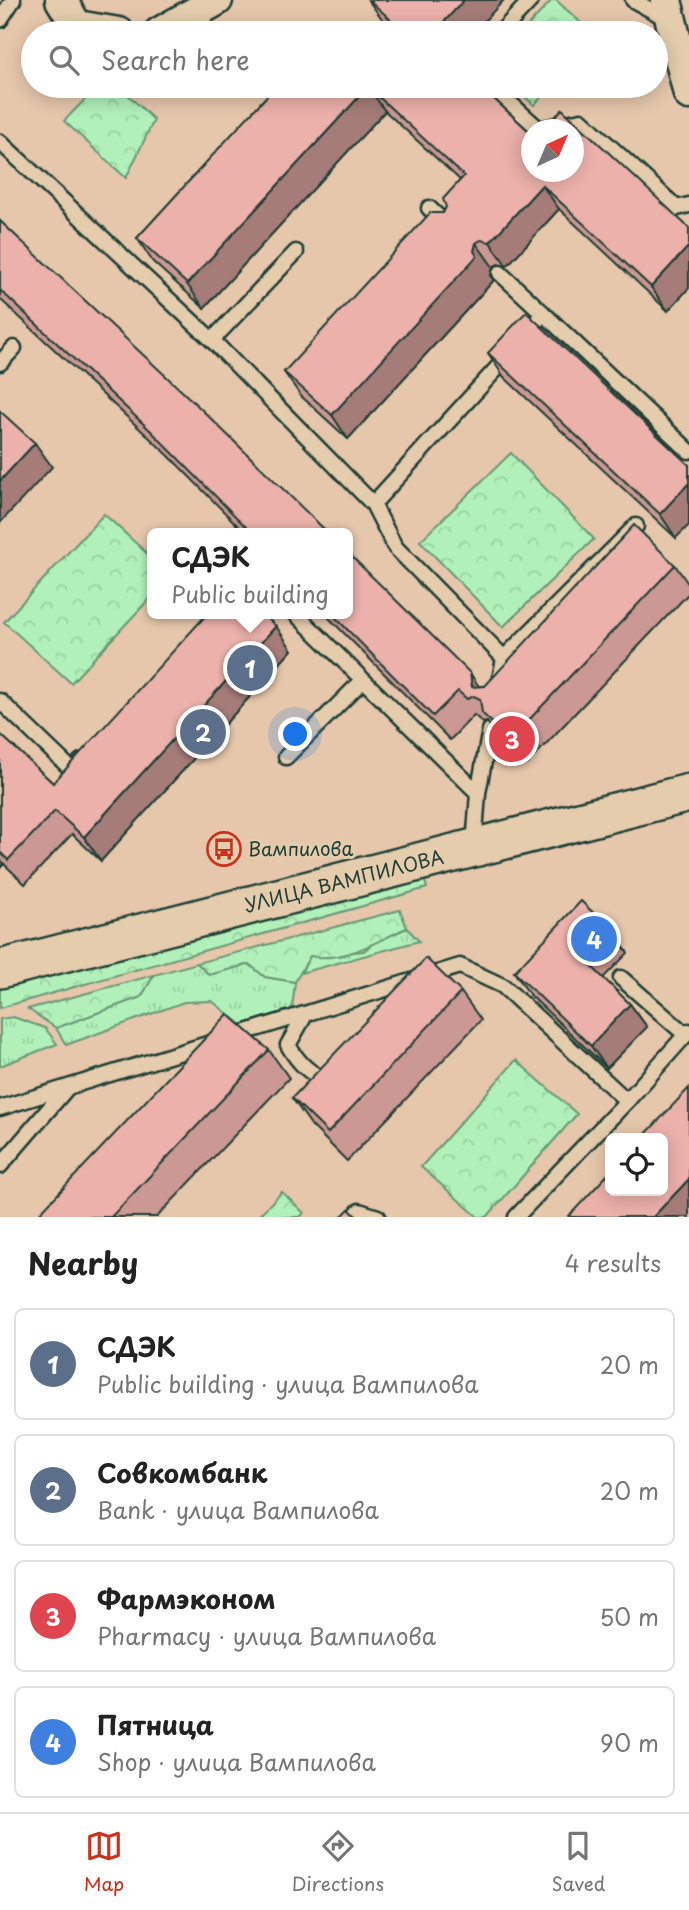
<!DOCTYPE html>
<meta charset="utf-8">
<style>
body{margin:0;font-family:"Playpen Sans",sans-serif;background:#f2f2f2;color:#222}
.controls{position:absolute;right:21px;bottom:21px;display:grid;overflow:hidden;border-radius:10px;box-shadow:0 4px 18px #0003}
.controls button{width:63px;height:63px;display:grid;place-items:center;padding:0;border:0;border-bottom:2px solid #e0e0e0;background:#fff;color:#222;font:35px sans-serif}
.compass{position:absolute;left:521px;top:119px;width:63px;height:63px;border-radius:50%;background:#fff;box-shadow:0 4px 18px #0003;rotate:44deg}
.you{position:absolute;left:296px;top:735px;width:24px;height:24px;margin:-18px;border:5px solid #fff;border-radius:50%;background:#1a73e8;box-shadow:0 0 0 10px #1a73e833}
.badge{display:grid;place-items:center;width:46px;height:46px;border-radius:50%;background:#c8321e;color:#fff;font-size:23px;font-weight:700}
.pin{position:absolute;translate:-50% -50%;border:4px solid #fff;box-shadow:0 2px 7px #0006}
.popup{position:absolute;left:147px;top:528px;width:206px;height:91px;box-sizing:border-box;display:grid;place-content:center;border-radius:10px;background:#fff;filter:drop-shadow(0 2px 5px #0005);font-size:23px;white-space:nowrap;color:#767676}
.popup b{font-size:26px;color:#222}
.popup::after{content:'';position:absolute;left:50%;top:100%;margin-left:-14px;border:14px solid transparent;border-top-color:#fff}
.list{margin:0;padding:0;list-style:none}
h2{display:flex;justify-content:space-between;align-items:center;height:91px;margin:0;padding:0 28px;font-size:30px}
h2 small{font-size:23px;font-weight:400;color:#767676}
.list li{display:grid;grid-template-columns:46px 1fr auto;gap:21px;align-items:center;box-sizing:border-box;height:112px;margin:0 14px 14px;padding:0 14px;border:2px solid #e0e0e0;border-radius:10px}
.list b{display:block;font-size:26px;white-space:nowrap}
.list p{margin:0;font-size:23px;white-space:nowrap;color:#767676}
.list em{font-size:23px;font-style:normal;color:#767676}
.icon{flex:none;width:38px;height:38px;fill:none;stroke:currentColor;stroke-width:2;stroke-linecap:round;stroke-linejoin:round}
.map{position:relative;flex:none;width:689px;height:1217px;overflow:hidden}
.search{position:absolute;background:#fff;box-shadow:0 4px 18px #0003;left:21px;right:21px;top:21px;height:77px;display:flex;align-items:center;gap:18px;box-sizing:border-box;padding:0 24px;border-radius:38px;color:#767676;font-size:26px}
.sheet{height:595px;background:#fff}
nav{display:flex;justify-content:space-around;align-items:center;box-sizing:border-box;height:98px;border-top:2px solid #e0e0e0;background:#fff;font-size:19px;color:#767676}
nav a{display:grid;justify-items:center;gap:4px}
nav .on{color:#c8321e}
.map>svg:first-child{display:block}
.grass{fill:url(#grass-tufts);stroke:#689776;stroke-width:2}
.forest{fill:url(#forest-crowns);stroke:#689776;stroke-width:2}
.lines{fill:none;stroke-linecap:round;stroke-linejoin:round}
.service-casing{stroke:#1f3d34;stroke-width:19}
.minor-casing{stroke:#1f3d34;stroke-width:35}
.tertiary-casing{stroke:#1f3d34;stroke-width:42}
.service{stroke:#e4ccac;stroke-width:14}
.minor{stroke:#e4ccac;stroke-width:30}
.tertiary{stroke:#e4ccac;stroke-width:37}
.wall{fill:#cb9893;stroke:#1f3d34;stroke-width:2}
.shaded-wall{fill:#a57c78;stroke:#1f3d34;stroke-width:2}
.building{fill:#ecb1ab;stroke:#1f3d34;stroke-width:2}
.labels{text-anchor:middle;stroke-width:6;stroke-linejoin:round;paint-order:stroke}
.poi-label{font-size:19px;fill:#1f3d34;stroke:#e4ccac;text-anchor:start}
.street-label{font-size:19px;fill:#1f3d34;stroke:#e4ccac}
</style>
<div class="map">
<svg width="689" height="1217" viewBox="0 0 689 1217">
<defs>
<pattern id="grass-tufts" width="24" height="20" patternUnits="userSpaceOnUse" patternTransform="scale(1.75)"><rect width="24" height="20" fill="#b1f1b9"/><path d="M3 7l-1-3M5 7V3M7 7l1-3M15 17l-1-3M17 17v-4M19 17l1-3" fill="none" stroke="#98d0a0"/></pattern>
<pattern id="forest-crowns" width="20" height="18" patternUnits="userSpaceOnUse" patternTransform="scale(1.75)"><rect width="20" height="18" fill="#b1f1b9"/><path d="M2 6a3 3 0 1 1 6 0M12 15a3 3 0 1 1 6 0" fill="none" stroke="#98d0a0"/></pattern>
</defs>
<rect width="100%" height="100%" fill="#e6c7ac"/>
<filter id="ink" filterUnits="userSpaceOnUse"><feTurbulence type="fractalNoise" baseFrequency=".0143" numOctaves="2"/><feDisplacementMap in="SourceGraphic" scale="14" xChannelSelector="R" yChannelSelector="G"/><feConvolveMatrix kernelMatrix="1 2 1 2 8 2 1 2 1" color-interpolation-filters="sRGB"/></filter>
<g filter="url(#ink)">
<path class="grass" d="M407,928L419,941L301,973L310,956L364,951L373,943Z
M197,963L209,975L249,964L265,977L295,982L292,1009L242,1025L212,1001L184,1002L66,1045L56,1028L141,997L154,975Z
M13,1017L45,1028L57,1044L0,1066V1019Z"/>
<path class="forest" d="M552,0H556L592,33H521Z
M98,86H119L154,120L126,178L64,121Z
M513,86H552L534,105Z
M511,453L594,539L503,627L420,541Z
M104,514L152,558V596L71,683L4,622Z
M423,874L427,888L0,1008V986Z
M400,910L407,928C375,941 346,963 310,956L295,982L265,977L249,964L209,975L197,963Z
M154,975L141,997L56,1028L28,1009Z
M516,1060L577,1114L487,1217H478L421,1167Z
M282,1192L304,1213L300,1217H257Z"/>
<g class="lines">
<g class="service-casing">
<path id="service" d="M633,0L669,20
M0,20L13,0
M500,33L531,0
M491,86L539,129L581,120L677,208L689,205
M0,142L212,340L373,504
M429,208L448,226
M500,273L543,313
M525,336L543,313L689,451
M212,340L296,252
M0,363L14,348
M296,614L478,793
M504,658L636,526
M499,685L504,658L395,547L373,504L510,354
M0,701L73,771L81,761
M286,757L363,680
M474,846L478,793L490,730
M621,978L686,1035
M305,1015L288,1045C299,1064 309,1073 329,1082
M0,1108L460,966L503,986L627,1101
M0,1166L67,1088
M354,1217L359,1211L378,1217
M516,1217L627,1101L689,1031"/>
</g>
<g class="minor-casing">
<path id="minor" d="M61,0L77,26L119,33
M666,0L689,94
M159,33L217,0"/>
</g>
<g class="tertiary-casing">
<path id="tertiary" d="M0,969L689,793"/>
</g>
<use href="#service" class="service"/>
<use href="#minor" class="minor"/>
<use href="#tertiary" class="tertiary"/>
</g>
<path class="wall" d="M368,0H504L386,24Z
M276,86H480L573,172L668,311L559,209L507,266L498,264L493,267L491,275L494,280L348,439L301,396L284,372L443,213L460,180L385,111L204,308L153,262L137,238Z
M0,221L328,533H245L168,455L0,299Z
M488,353L689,465L676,538L504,377Z
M675,565L689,585V593L527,764L498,737L487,722L483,723L474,715L450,740L325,614H348L479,686H485Z
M292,650L101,861L72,834L25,884L4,864L0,868V734L53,783Z
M611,930L628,953L603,978L630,1004L647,1027L607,1068L530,995L514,972Z
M461,992L481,1020L347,1161L312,1126L292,1098Z
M269,1050L289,1078L157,1217H36Z"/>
<path class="shaded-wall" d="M464,0H504L473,33H434Z
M368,87L385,111L204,308L187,284Z
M542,185L559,209L507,266L490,242Z
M476,243L493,267L491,275L494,280L348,439L332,415L474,251Z
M689,246V288L668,311L651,287Z
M35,443L52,467L0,523V481Z
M689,483V525L676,538L660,514Z
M276,626L292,650L101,861L84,837Z
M470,673L486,697L472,687Z
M0,859L4,864L0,868Z
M630,1004L647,1027L607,1068L591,1046Z
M689,1179V1217H653Z"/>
<path class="building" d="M369,0H464L434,33H377L390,19Z
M276,86H480L531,133V172H573V130H544L562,109L689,228V246L651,287L542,185L490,242L481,240L476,243L474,251L477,256L332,415L284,372L430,213H443L446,207L443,199L464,176L368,87L187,284L137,238Z
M0,221L200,408L328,533H252L151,431L0,290Z
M526,312L689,465V483L660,514L488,353Z
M0,411L35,443L0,481Z
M634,525L675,565L510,740L482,713L480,699L474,696L467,699L458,691L433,716L332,614H348V553L470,673L472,687L485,686Z
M207,614H262L276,626L84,837L55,811L8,860L0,852V734L53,783Z
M581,901L611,930L584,959L630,1004L591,1046L514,972Z
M426,958L461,992L328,1133L292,1098Z
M228,1014L269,1050L111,1217H36Z
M689,1088V1179L653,1217H570L569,1216L610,1172V1191H663V1138H642Z
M349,1209L357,1217H341Z"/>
</g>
<defs>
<g id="bus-ring" transform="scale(1.75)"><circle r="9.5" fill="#e4ccac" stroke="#c8321e" stroke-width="1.5"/><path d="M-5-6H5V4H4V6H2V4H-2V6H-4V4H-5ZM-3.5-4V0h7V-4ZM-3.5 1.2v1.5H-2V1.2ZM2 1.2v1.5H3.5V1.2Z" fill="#c8321e"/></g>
</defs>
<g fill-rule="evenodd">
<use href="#bus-ring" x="224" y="849"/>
</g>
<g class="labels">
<g class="poi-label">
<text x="248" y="856">Вампилова</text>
</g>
<g class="street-label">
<text transform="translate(344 881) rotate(-14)" y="7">УЛИЦА ВАМПИЛОВА</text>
</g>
</g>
</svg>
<div class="controls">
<button><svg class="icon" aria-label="locate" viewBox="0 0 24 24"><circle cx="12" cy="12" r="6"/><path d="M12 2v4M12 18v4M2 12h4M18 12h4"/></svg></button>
</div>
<svg class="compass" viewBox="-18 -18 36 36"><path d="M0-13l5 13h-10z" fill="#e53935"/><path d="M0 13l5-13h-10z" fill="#767676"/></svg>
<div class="you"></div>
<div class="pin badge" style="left:250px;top:668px;background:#5c6f8a">1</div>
<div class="popup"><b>СДЭК</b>Public building</div>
<div class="pin badge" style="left:203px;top:732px;background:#5c6f8a">2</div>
<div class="pin badge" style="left:512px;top:739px;background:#e0444e">3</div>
<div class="pin badge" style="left:594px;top:939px;background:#3f7fe0">4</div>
<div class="search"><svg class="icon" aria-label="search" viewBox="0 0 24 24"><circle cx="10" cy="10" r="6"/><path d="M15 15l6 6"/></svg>Search here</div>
</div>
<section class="sheet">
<h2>Nearby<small>4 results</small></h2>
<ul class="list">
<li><span class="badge" style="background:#5c6f8a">1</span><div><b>СДЭК</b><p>Public building · улица Вампилова</p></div><em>20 m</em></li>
<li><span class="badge" style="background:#5c6f8a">2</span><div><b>Совкомбанк</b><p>Bank · улица Вампилова</p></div><em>20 m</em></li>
<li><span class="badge" style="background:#e0444e">3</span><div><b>Фармэконом</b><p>Pharmacy · улица Вампилова</p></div><em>50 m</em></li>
<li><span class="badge" style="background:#3f7fe0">4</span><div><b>Пятница</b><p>Shop · улица Вампилова</p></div><em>90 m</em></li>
</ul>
</section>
<nav>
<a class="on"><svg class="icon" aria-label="map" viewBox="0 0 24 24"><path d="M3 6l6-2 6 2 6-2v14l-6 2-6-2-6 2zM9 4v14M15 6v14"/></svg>Map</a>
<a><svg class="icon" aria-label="directions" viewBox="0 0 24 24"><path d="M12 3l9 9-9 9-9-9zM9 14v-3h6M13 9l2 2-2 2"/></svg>Directions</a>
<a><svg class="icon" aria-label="saved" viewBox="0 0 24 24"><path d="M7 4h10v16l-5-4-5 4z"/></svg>Saved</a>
</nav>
